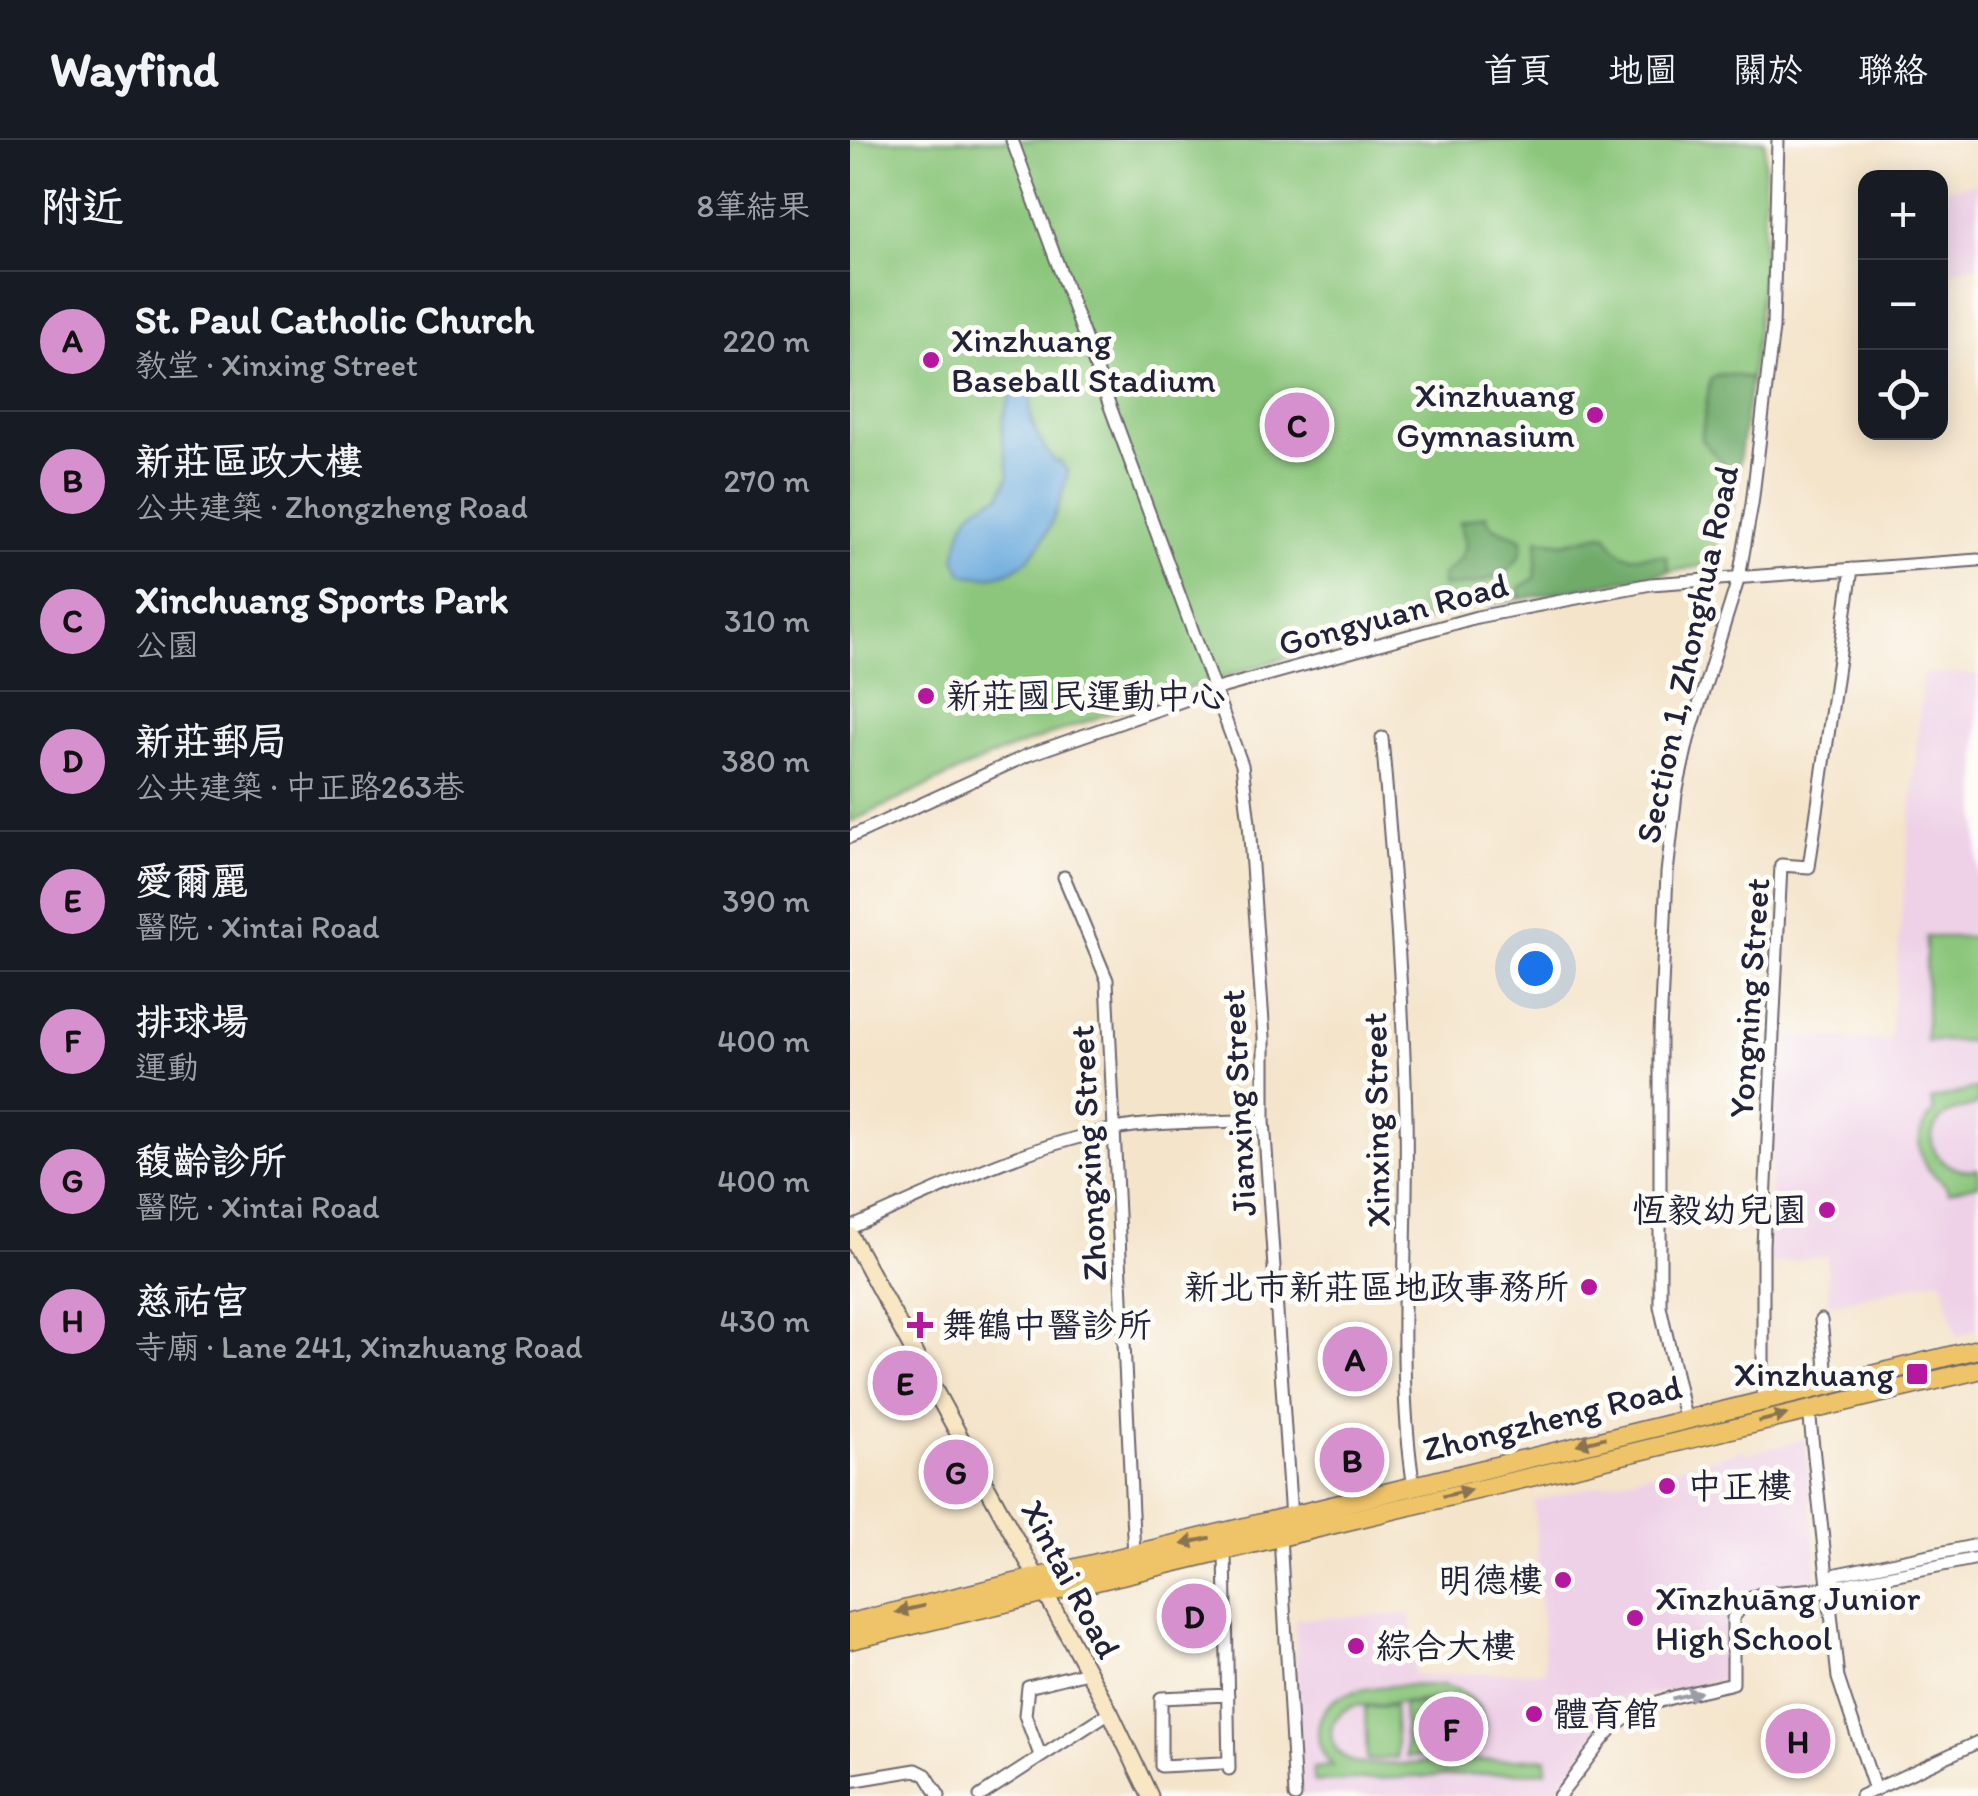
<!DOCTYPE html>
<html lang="zh-TW">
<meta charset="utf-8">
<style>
body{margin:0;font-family:Itim,"LXGW WenKai TC",sans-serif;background:#242831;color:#f1f3f6}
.controls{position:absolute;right:30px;top:30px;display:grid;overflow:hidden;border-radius:20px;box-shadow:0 5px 25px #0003}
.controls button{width:90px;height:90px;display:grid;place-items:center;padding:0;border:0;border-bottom:2px solid #363941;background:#171b24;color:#f1f3f6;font:50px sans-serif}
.you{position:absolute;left:685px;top:828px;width:35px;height:35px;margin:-25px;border:8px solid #fff;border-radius:50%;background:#1a73e8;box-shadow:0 0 0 15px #1a73e833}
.badge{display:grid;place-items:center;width:65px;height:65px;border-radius:50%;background:#d690ce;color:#111;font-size:32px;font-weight:700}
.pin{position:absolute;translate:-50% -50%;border:5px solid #fff;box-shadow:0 2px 10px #0006}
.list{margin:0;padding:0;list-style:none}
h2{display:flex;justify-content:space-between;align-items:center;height:130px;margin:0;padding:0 40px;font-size:42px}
h2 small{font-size:32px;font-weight:400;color:#9ea1a6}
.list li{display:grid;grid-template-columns:65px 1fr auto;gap:30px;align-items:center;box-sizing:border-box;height:140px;padding:0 40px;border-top:2px solid #363941}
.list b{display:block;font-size:38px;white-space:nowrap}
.list p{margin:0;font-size:32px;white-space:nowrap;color:#9ea1a6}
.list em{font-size:32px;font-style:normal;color:#9ea1a6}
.icon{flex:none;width:55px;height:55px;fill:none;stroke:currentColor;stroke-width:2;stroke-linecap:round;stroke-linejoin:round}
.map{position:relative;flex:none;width:1128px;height:1656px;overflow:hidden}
header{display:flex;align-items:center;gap:60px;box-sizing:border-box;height:140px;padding:0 50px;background:#171b24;border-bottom:2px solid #363941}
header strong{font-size:48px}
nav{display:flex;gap:55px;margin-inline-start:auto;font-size:35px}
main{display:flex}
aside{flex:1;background:#171b24}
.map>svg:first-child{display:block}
.built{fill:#eed0e7}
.green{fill:#8bc67b;stroke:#56745b;stroke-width:2.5;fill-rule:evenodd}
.forest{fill:#70ab6b;stroke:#496653;stroke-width:2.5}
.water{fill:#6aaadd;stroke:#46668c;stroke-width:2.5}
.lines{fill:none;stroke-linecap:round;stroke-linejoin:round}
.street-casing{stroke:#6c666d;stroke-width:15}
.secondary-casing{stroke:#6c666d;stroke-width:19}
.primary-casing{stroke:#6c666d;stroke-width:21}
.street{stroke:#fff;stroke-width:11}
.secondary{stroke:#f9e7c3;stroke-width:15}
.primary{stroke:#efc469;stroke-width:18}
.oneway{fill:#887352}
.oneway2{fill:#9c9ca7}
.poi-dot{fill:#b5179e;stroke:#fdfcf7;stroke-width:4}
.labels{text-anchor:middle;stroke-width:10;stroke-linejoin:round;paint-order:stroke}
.poi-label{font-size:35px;fill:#22223b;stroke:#fdfcf7;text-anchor:start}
.street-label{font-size:35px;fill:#22223b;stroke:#fdfcf7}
</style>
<header>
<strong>Wayfind</strong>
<nav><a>首頁</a><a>地圖</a><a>關於</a><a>聯絡</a></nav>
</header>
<main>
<aside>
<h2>附近<small>8筆結果</small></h2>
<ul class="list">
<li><span class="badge">A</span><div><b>St. Paul Catholic Church</b><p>教堂 · Xinxing Street</p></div><em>220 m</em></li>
<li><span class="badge">B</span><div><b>新莊區政大樓</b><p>公共建築 · Zhongzheng Road</p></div><em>270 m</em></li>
<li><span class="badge">C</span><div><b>Xinchuang Sports Park</b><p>公園</p></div><em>310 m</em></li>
<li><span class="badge">D</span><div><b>新莊郵局</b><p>公共建築 · 中正路263巷</p></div><em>380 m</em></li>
<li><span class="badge">E</span><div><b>愛爾麗</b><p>醫院 · Xintai Road</p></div><em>390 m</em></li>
<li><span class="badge">F</span><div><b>排球場</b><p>運動</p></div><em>400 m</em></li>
<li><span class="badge">G</span><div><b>馥齡診所</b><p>醫院 · Xintai Road</p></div><em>400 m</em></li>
<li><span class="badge">H</span><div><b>慈祐宮</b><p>寺廟 · Lane 241, Xinzhuang Road</p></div><em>430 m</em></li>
</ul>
</aside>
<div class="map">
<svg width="1128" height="1656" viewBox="0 0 1128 1656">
<rect width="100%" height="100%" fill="#fdfcf7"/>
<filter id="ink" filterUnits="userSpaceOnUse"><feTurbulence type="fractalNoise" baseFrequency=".01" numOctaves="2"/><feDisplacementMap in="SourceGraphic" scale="20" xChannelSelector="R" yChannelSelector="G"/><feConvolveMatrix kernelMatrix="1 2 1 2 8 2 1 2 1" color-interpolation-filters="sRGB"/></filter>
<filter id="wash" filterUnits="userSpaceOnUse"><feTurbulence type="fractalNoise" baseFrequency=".0048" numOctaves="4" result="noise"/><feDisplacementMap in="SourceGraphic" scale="40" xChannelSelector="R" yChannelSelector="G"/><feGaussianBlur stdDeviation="2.25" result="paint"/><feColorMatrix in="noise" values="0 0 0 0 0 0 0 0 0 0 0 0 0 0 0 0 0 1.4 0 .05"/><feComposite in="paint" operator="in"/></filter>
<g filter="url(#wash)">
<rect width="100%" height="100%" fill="#f4e4ca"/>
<path class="built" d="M1128,42V125L1091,133V50Z
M1073,534H1128V1187L1107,1198L1092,1138L979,1165L976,1116L918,1124L926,895L1040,901Z
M956,1299L967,1438L910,1448L893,1457L879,1477L874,1539L773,1560L754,1580L724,1630L704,1656H450L445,1479L561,1474L564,1535L695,1531L684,1361L895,1310L897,1314Z"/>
<path class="green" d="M0,0H915L913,130L906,199L882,371L857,425L627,467L457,511L268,570L142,616L0,682Z
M1128,797V901H1076V797Z
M1128,948V965C1118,968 1105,969 1096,975C1065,997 1090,1037 1128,1029V1044L1098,1052C1096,1042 1091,1042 1084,1035C1063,1015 1066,990 1084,971L1081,960Z
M593,1545C633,1554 648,1589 620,1621L696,1618V1631L464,1642L463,1628L483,1626C473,1617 468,1606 468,1592C469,1537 555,1547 593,1545ZM594,1560C607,1565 618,1572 620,1586C624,1633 538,1623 508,1624C477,1614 470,1579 503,1566Z
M583,1563L586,1616L556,1617L553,1565Z
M544,1566L547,1618L517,1620L515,1567Z"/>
<path class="forest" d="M875,234L901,238L888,330L876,359L863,353L877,334L871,321L851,300L860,240L866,235Z
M636,375C641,393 658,390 672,399C677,435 620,449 592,446V436L610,419L616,406L610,382Z
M751,394L757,395C776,428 787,412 816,416L819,432L671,459L669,448L685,438L688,399L714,403Z"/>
<path class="water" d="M175,242L184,252C173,275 190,306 207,323L210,321L218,332C204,385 183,451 113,434L105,418C113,383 113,368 150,356L159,335L152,295L153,278L165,244Z"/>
</g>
<g filter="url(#ink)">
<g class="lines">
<g class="street-casing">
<path id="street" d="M162,0L392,625L399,683L414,897V980L441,1378
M532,598C543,724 553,850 556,977C559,1100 545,1226 564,1348
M0,697L178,615L363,550L627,477L801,444L1128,420
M214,737L257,840L284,1416
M0,1088C84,1052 169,1008 260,990C309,980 364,983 414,980
M971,1180L978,1245
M913,1260V1106L931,725L959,727L1002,429
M959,1270L988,1538L1025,1650
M835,1278L810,1166V893L817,733L826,654L838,600L889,437L902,364L923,188L928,0
M430,1396L445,1656
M375,1412L379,1629
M977,1448L987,1434L1128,1405
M190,1615L175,1575L178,1547L237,1532
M372,1623L311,1626V1558L378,1555
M0,1641L66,1630L76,1635L89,1656
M130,1656L260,1572
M709,1656C728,1634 744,1607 764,1587C794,1558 845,1553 883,1543V1478L897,1460L910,1454L977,1448L1128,1418
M1011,1656L1128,1602"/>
</g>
<g class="secondary-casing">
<path id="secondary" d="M0,1095L260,1572L300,1656"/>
</g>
<g class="primary-casing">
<path id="primary" d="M0,1483L1128,1209
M0,1500L1128,1230"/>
</g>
<use href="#street" class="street"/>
<use href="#secondary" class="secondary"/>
<use href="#primary" class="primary"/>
</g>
<defs><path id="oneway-solid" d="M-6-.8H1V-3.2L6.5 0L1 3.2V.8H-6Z" transform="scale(2.5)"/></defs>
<g class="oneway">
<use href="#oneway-solid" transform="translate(923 1278) rotate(-14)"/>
<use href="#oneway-solid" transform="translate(741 1301) rotate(166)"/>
<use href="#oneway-solid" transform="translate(607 1353) rotate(-13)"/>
<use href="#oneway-solid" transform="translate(346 1401) rotate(167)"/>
<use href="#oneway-solid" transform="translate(60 1469) rotate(167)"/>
</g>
<use class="oneway2" href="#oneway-solid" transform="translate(836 1555) rotate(-14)"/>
</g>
<g class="poi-dot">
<circle cx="81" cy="220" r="10"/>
<circle cx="745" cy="275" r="10"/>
<circle cx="76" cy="556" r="10"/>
<circle cx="977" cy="1070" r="10"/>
<circle cx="739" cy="1147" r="10"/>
<path d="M65 1170h10v10h10v10h-10v10h-10v-10h-10v-10h10z"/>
<rect x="1055" y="1222" width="24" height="24" rx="5"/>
<circle cx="817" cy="1346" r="10"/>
<circle cx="713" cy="1440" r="10"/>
<circle cx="785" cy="1478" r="10"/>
<circle cx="506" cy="1506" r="10"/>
<circle cx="684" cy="1574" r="10"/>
</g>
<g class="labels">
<g class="poi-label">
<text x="101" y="212">Xinzhuang<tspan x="101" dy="40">Baseball Stadium</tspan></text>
<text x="725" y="267" text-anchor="end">Xinzhuang<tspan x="725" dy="40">Gymnasium</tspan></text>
<text x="96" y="568">新莊國民運動中心</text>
<text x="957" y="1082" text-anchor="end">恆毅幼兒園</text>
<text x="719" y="1159" text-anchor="end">新北市新莊區地政事務所</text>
<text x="92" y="1197">舞鶴中醫診所</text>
<text x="1044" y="1246" text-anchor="end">Xinzhuang</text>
<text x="837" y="1358">中正樓</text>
<text x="693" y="1452" text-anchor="end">明德樓</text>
<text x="805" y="1470">Xīnzhuāng Junior<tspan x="805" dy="40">High School</tspan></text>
<text x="526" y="1518">綜合大樓</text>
<text x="704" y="1586">體育館</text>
</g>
<g class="street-label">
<text transform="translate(543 474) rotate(-15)" y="12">Gongyuan Road</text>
<text transform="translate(837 514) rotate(-78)" y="12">Section 1, Zhonghua Road</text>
<text transform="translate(899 858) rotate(-86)" y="12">Yongning Street</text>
<text transform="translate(388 963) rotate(-93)" y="12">Jianxing Street</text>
<text transform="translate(526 980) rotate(-91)" y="12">Xinxing Street</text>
<text transform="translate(238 1013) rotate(-93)" y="12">Zhongxing Street</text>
<text transform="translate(702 1278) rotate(-14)" y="12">Zhongzheng Road</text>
<text transform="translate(221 1439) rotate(62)" y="12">Xintai Road</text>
</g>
</g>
</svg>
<div class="controls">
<button>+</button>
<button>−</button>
<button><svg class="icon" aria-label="locate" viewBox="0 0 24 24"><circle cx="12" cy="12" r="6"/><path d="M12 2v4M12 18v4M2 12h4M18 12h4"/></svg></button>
</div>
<div class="you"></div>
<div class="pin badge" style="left:505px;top:1219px">A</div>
<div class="pin badge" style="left:502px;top:1320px">B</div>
<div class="pin badge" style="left:447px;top:285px">C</div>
<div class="pin badge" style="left:344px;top:1476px">D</div>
<div class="pin badge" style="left:55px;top:1243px">E</div>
<div class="pin badge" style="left:601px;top:1589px">F</div>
<div class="pin badge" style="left:106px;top:1332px">G</div>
<div class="pin badge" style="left:948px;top:1601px">H</div>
</div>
</main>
